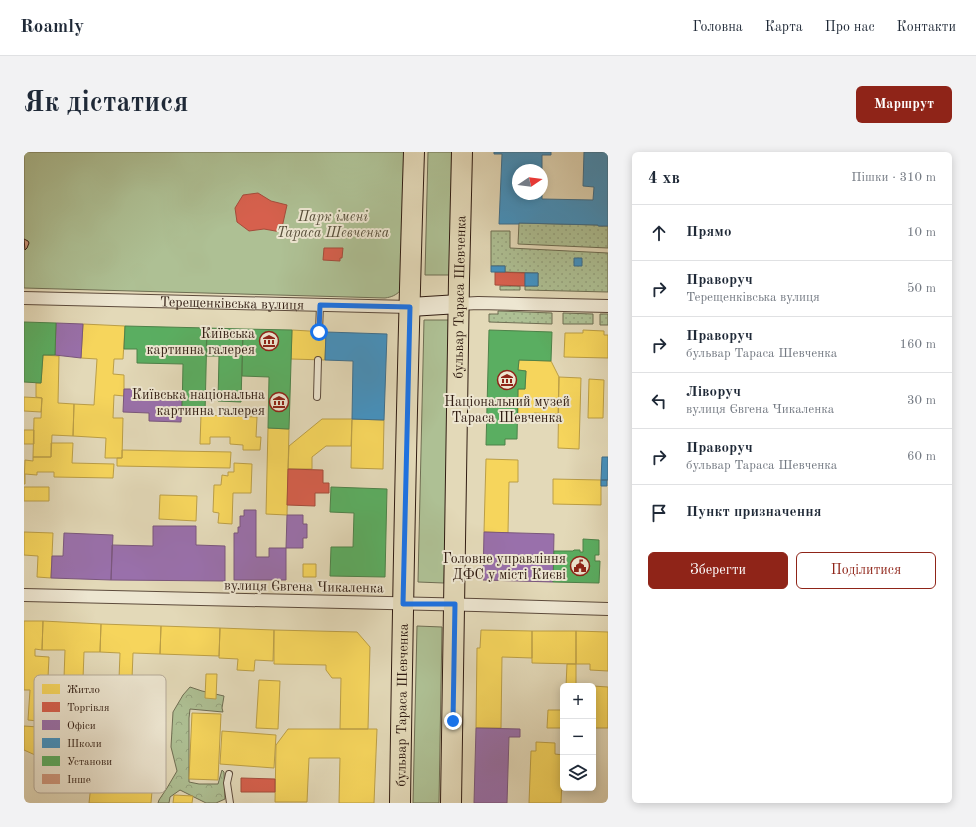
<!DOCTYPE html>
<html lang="uk">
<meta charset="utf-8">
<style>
body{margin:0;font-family:"Old Standard TT",serif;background:#f2f2f3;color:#1f2937}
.controls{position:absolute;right:12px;bottom:12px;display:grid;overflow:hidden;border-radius:6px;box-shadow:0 2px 10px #0003}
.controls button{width:36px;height:36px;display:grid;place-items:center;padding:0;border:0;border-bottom:1px solid #e0e1e3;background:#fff;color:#1f2937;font:20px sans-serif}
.compass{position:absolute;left:488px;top:12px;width:36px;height:36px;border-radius:50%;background:#fff;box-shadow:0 2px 10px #0003;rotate:77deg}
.stop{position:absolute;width:12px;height:12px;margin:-9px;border:3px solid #1a73e8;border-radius:50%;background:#fff}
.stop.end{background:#1a73e8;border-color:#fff;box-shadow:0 1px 4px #0008}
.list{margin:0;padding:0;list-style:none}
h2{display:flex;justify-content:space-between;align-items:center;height:52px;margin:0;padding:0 16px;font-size:17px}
h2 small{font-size:13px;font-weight:400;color:#747a83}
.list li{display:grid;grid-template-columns:26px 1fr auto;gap:12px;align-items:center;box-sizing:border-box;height:56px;padding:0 16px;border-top:1px solid #e0e1e3}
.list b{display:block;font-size:15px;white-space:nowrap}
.list p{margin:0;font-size:13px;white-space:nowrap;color:#747a83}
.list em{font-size:13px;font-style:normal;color:#747a83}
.actions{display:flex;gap:8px;padding:12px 16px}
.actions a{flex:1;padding:9px 0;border:1px solid #8f2418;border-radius:6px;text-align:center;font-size:14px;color:#8f2418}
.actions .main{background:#8f2418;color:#fff}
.icon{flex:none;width:22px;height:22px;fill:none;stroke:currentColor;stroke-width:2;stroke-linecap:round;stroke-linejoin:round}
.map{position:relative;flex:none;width:584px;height:651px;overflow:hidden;border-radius:6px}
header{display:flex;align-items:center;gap:24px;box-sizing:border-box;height:56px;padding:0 20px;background:#fff;border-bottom:1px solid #e0e1e3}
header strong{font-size:19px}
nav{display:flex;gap:22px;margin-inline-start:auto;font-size:14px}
.intro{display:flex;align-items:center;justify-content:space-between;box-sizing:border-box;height:96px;padding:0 24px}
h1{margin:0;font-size:28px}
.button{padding:10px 18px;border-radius:6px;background:#8f2418;color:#fff;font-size:14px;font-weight:700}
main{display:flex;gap:24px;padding:0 24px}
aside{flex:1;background:#fff;border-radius:6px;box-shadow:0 2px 10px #0003}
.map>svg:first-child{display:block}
.grass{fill:url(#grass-dots);stroke:#6f6e53}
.forest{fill:url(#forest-crowns);stroke:#6f6e53}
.park{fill:#aec094;stroke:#6f6e53}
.homes{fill:#f6d55c;stroke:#bb9e46}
.shops{fill:#d6604d;stroke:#a44c3b}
.offices{fill:#9970ab;stroke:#7a577d}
.schools{fill:#4393c3;stroke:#3d6f8e}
.public{fill:#5aae61;stroke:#4d8249}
.building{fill:#cf987e;stroke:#301c12}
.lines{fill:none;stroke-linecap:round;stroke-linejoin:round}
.lane-casing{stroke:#5d4b3c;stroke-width:8}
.street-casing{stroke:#5d4b3c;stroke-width:14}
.secondary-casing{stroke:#301c12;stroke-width:20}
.primary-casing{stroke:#301c12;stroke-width:22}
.lane{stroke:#ede6d1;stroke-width:6}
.street{stroke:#ede6d1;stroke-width:12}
.secondary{stroke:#ede6d1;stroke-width:18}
.primary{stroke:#e3d9b8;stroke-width:20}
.route{stroke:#1a73e8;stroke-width:5}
.labels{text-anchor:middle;stroke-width:4;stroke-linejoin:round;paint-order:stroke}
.park-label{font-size:14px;font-style:italic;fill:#564d39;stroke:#ede6d1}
.street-label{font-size:14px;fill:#301c12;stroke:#ede6d1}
.poi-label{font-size:14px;fill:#301c12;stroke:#ede6d1;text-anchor:end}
.key{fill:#ede6d1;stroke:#b4a998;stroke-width:1}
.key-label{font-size:11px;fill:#301c12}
</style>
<header>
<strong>Roamly</strong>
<nav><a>Головна</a><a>Карта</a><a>Про нас</a><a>Контакти</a></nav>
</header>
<div class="intro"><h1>Як дістатися</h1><a class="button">Маршрут</a></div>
<main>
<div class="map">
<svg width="584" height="651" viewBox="0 0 584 651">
<defs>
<pattern id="grass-dots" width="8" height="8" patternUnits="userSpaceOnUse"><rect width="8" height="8" fill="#aec094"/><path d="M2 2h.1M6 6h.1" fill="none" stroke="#96a47f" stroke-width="1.8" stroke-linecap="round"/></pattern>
<pattern id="forest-crowns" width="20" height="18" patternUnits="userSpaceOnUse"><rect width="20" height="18" fill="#aec094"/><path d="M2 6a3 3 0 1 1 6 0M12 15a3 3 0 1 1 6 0" fill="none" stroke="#96a47f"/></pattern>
</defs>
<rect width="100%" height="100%" fill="#e3d9b8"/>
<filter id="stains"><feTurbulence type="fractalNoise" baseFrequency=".005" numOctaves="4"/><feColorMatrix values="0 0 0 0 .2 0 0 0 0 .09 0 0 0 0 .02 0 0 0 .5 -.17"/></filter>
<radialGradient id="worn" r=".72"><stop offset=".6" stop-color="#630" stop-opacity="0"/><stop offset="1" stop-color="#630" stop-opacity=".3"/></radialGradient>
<path class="grass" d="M495,71L574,73L575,74H584V96L494,92Z
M467,79H486V96L584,101V140L501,138V134H514V121L481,120V114H467Z
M476,134H496V138H476Z
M474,159L528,161V172L465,170V162H474Z
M539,161L569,162V172H539Z
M576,162H584V173H576Z"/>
<path class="forest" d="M166,535L178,539L200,544L198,556L199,560L166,557L165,566V630L175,632H194L198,618L200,620L201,647L192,651H182L156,638L146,645L145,651H134L135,648L143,636L153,619L147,595L149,560L159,543Z"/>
<path class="park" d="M0,0H383L376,139C372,143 368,145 361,146L0,136Z
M404,0H431L428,123H401Z
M400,168H427L420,431L394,430Z
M393,474L418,475L415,651H389Z"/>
<path class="homes" d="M59,172L101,174L99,207H90L89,222L100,223V244L90,243L89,266H99L98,306H81L82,286L49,284L50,252L70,253L73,207L57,206Z
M268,178L302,180L301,208L267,207Z
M559,178L580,179V183H584V206L540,205L541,181H559Z
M19,203L35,204L34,251L50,252L49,284L28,283L27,305H9L10,266H17L18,246L12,245V231H17Z
M495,208L527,209L535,225L534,262L510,261V264H494V237H501L502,219L494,218Z
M535,225L557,226L555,297L534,296Z
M565,227L580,228L579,266H564Z
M0,245L18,246L17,260L0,259Z
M177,263L233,265L232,285H237L236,298H219V293L206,292V285H186V292H176Z
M298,267H328L327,294H302L288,305V317H264L265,294Z
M328,267L360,268L359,317L327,316Z
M244,276L265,277L263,363L242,362Z
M0,278H10V292H0Z
M27,291H49L48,311L90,312L89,326L30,325V320H13V323L1,322V332H0L1,308L9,309V305H27Z
M98,298L207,300L206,316L93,314V306H98Z
M462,307L494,308V330H485L484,381L460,380Z
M210,311L228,312L227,341H209L208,372L194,371L195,361L189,360L190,333H197L198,323L204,324V320H210Z
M529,327L577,328V353L529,352Z
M0,335H25V349H0Z
M136,343L173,344L172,369L135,367Z
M0,380L29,381L27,426L13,425L14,404L0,403Z
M279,412H292V425H279Z
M0,469H19L18,498L11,497V504L25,505L20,607L0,598V574L14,575V569L4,568L6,538H0Z
M19,469L77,472L76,500H60L59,527L40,526L41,498H18Z
M77,472L137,474L136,502L109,501L108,527H95L96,501L76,500Z
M137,474L196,476L195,504L136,502Z
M196,476L250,478L249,509L231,508L230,519L213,518L214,507L195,506Z
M250,478L333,480L346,495L344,577H316L317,526H308L302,518V513L250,512Z
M457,478L508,479V506L478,505L477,576H452L453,496H456Z
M508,479H552V512L508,511Z
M552,479L584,480V519L566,518V512H552Z
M543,512H552V534H542Z
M182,522H193L192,547L181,546Z
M235,528L256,529L254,577L232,576Z
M569,534L584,535V576H569Z
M538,538H539V576H523L524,558H538Z
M168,561L197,562L194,628L165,627Z
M264,577H353L350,651H315L316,606H285L283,650H251L252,593Z
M198,579L252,583L250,616L196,612Z
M512,590L531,591V602L539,603L537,651H505L507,599H512Z
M67,633L81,634V636L116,640V637L128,639L127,651H65Z
M150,643L169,644L168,651H149Z"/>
<path class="shops" d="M234,41L247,49L263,53L257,80L240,77L225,79L213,70L211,56L219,43Z
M300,96H319L318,106H316V109L299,108Z
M471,120L501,121V134L471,133Z
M264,317L299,318V331H305V341H291V354L263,353Z
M217,626L251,627V640H217Z"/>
<path class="offices" d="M32,171L59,172L57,206L31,203Z
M100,237H114L113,246L158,247L157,270L125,269V261L99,260Z
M220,358H232V405H245V396H262V428H210V381H214V375H216V364H220Z
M263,363H279V372H283V386H279V396H262Z
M129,374H172V393L201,394V429L87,428L88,393L129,394Z
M460,380L530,382L529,430L459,428Z
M40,381L89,383L87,428L27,426L28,404H39Z
M452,576L496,577V585H485L483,651H450Z"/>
<path class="schools" d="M470,0H527V3H518V24V18H494V42H518V47L569,48L570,35L559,34L560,0H584V74H574V73L495,71V72H475L478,2H470Z
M550,106H558V114H550Z
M467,114H481V120H467Z
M501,121H514V134H501Z
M302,180L363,182L360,268L328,267L329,209L301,208Z
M578,305H584V328H577Z
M577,328H583V334H577Z"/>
<path class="public" d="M0,170L32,171L31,203H19L17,231L0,230Z
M101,174L183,176L181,262H158L159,212L113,211V197H100Z
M183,176L219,177L217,250L194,249L195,204H182Z
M219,177L268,178L265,277L244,276L245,225L218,224Z
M465,178L528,180L527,209L495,208L494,218L502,219L501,237H494L493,287H481V293H462Z
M307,335L363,337L361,425L306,424L307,395H329L330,361L306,360Z
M559,387L575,388V403H571V409H576L575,431L529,430L530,399H549L550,398H556V400H559Z"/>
<path class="building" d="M0,87L4,89L5,91L3,96L1,98Z"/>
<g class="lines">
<g class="lane-casing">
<path id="lane" d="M295,179L296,153
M293,245L294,208
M205,622L203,631L206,651"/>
</g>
<g class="street-casing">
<g id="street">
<path id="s1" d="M0,146L386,155"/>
<path d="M435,152L454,151L584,154"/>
<path d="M0,443L452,453L584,457"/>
</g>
</g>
<g class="secondary-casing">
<path id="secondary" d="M386,155L435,152"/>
</g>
<g class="primary-casing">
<g id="primary">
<path id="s2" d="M376,651C379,434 383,217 390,0"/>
<path id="s3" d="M427,651L435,128L438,0"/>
</g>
</g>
<use href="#lane" class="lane"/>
<use href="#street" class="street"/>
<use href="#secondary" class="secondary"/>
<use href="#primary" class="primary"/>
</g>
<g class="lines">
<path class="route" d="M295,180L296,153L386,155L379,452H431L429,569"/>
</g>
<defs>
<g id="museum-ring" transform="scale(1)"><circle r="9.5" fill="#ede6d1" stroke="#8f2418" stroke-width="1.5"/><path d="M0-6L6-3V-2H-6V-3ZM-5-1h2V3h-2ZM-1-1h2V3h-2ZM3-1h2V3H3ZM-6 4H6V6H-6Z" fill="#8f2418"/></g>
<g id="civic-ring" transform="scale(1)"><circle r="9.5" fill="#ede6d1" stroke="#8f2418" stroke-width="1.5"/><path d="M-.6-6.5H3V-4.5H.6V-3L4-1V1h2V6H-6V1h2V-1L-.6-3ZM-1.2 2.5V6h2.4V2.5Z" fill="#8f2418"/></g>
</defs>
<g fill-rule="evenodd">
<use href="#museum-ring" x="245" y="189"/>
<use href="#museum-ring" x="483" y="228"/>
<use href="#museum-ring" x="255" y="250"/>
<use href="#civic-ring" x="556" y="414"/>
</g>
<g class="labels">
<g class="park-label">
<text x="309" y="69">Парк імені<tspan x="309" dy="16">Тараса Шевченка</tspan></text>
</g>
<g class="street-label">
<text dy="5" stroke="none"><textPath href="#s3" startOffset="506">бульвар Тараса Шевченка</textPath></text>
<text dy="5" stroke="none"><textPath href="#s1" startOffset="208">Терещенківська вулиця</textPath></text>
<text transform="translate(280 434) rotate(1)" y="5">вулиця Євгена Чикаленка</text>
<text dy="5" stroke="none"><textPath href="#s2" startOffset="98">бульвар Тараса Шевченка</textPath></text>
</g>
<g class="poi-label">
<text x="231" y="186">Київська<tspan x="231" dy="16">картинна галерея</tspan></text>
<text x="241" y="247">Київська національна<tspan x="241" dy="16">картинна галерея</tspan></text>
<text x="483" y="254" text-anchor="middle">Національний музей<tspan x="483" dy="16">Тараса Шевченка</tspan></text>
<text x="542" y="411">Головне управління<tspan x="542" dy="16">ДФС у місті Києві</tspan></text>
</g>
</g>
<rect x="10" y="523" width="132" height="118" rx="6" class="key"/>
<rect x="18" y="532" width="18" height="10" fill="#f6d55c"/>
<rect x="18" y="550" width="18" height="10" fill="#d6604d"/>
<rect x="18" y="568" width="18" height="10" fill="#9970ab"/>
<rect x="18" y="586" width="18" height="10" fill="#4393c3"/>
<rect x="18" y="604" width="18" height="10" fill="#5aae61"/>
<rect x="18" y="622" width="18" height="10" fill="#cf987e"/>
<g class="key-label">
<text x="43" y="541">Житло</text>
<text x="43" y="559">Торгівля</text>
<text x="43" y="577">Офіси</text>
<text x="43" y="595">Школи</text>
<text x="43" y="613">Установи</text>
<text x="43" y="631">Інше</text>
</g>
<rect width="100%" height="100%" filter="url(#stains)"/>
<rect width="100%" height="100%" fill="url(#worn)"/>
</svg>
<div class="controls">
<button>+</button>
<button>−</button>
<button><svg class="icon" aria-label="layers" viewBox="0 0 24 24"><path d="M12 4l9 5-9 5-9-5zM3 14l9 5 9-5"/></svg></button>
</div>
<svg class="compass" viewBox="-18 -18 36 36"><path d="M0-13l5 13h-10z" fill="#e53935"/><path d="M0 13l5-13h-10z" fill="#747a83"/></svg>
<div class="stop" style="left:295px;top:180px"></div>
<div class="stop end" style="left:429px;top:569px"></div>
</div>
<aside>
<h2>4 хв<small>Пішки · 310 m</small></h2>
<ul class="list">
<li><svg class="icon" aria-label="ahead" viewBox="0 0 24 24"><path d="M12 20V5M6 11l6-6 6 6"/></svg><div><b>Прямо</b></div><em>10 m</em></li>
<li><svg class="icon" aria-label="right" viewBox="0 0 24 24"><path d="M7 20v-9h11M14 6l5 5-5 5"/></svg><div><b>Праворуч</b><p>Терещенківська вулиця</p></div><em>50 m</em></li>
<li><svg class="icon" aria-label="right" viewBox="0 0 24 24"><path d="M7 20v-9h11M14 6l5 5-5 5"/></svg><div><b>Праворуч</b><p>бульвар Тараса Шевченка</p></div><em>160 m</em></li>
<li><svg class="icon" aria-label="left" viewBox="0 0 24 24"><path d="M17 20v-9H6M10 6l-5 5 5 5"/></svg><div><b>Ліворуч</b><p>вулиця Євгена Чикаленка</p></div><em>30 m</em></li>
<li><svg class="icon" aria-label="right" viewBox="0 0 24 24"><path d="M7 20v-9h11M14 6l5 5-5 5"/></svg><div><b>Праворуч</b><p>бульвар Тараса Шевченка</p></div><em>60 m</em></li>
<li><svg class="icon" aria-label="arrive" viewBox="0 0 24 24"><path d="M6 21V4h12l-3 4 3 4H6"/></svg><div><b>Пункт призначення</b></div></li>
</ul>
<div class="actions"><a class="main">Зберегти</a><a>Поділитися</a></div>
</aside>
</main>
